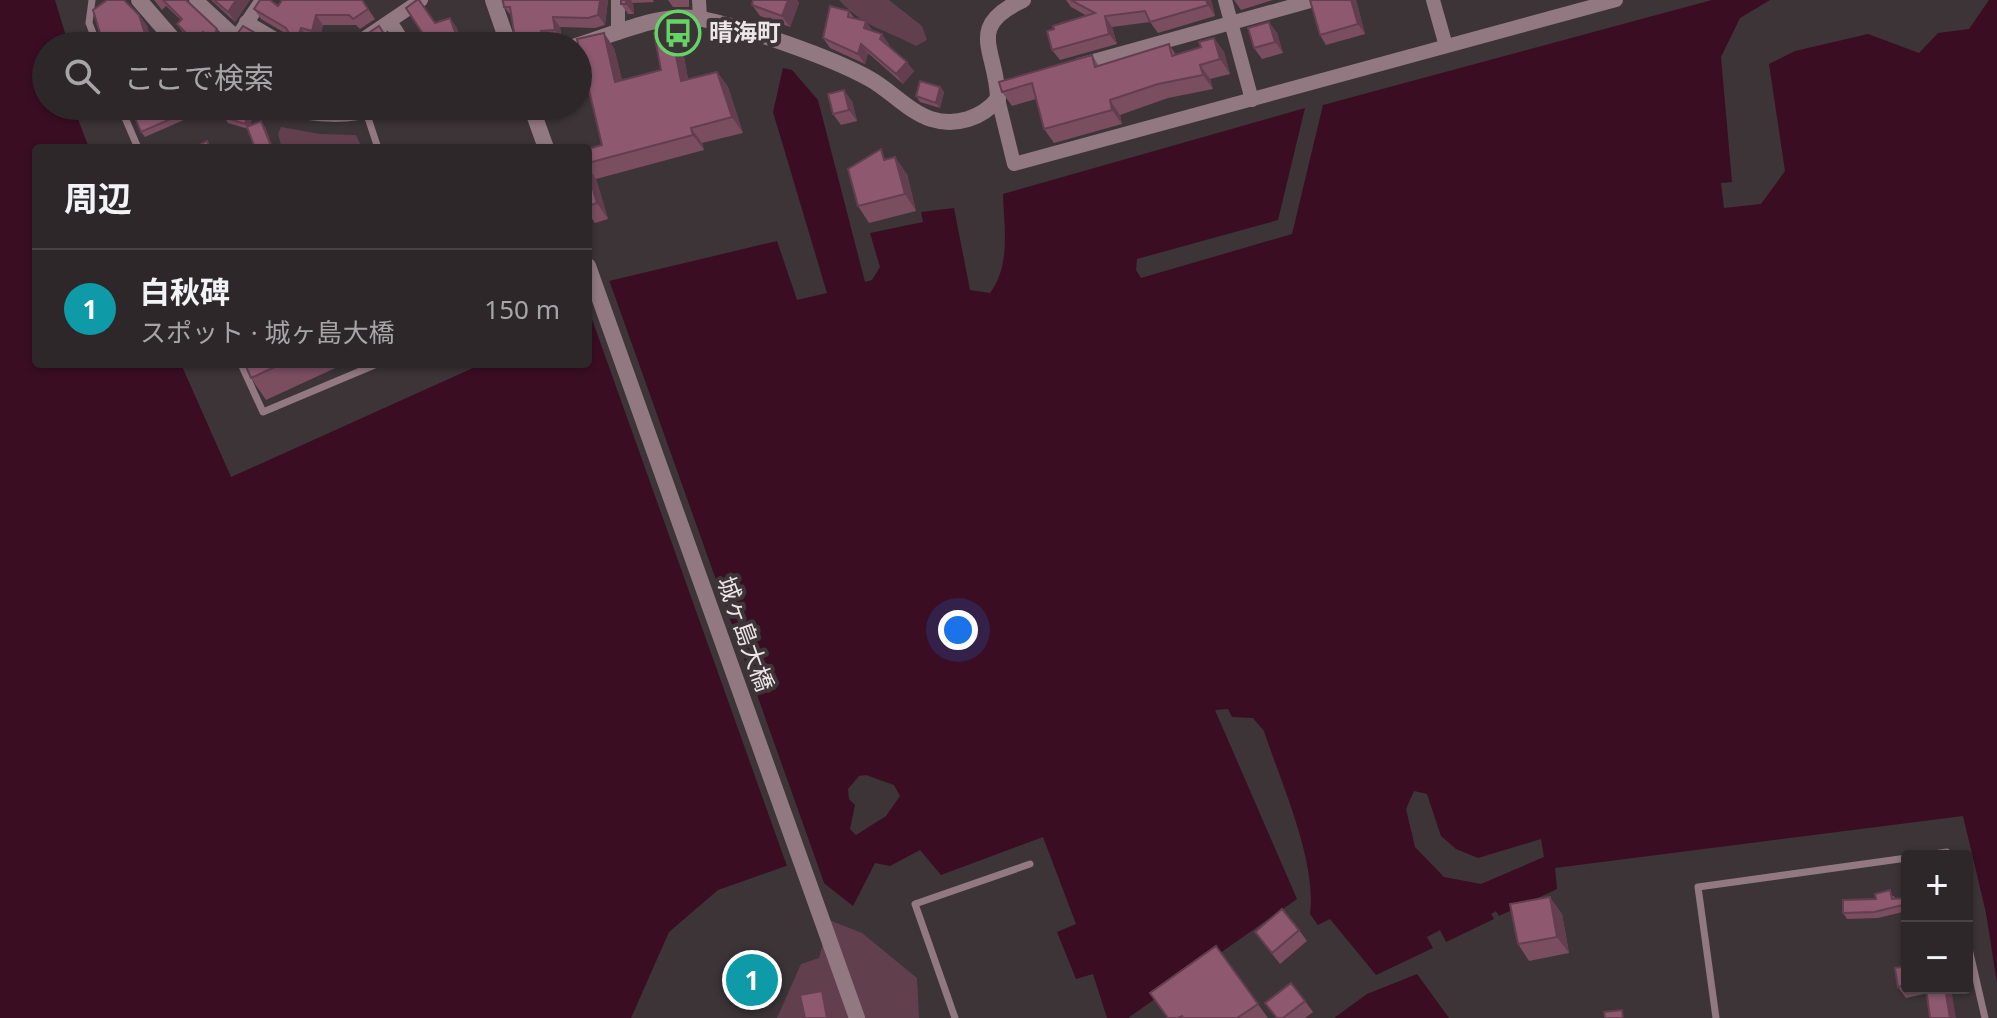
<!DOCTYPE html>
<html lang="ja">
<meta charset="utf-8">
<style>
body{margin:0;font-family:"Noto Sans","Noto Sans JP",sans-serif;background:#393335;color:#f1f3f6}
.controls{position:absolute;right:24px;bottom:24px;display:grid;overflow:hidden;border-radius:8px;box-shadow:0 2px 6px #0004}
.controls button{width:72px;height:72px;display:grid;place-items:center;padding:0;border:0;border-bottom:2px solid #484446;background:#2d2729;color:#f1f3f6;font:40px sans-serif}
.you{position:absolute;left:958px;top:630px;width:28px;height:28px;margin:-20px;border:6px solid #fff;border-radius:50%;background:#1a73e8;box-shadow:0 0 0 12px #1a73e833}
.badge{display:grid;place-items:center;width:52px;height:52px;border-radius:50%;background:#65d467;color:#fff;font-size:26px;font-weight:700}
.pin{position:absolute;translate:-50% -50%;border:4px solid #fff;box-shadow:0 2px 8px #0006}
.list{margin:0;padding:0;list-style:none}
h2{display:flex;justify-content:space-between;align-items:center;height:104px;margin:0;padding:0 32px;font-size:34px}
h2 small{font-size:26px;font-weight:400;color:#a7a5a8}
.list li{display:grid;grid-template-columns:52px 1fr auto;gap:24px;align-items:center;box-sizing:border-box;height:120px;padding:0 32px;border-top:2px solid #484446}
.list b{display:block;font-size:30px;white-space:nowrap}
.list p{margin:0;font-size:26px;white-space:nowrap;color:#a7a5a8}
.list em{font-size:26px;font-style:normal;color:#a7a5a8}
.icon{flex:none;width:44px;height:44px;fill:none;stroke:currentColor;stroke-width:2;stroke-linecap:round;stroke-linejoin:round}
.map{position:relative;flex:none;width:1997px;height:1018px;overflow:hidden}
.search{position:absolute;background:#2d2729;box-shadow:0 2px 6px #0004;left:32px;top:32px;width:560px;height:88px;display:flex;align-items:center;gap:20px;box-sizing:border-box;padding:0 28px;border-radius:44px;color:#a7a5a8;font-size:30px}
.panel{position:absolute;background:#2d2729;box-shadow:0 2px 6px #0004;left:32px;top:144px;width:560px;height:224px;border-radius:8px}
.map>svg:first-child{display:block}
.green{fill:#623f4d}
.water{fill:#3a0d23;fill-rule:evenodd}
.pier{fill:#3c3437}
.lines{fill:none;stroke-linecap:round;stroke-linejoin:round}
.service{stroke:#917881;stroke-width:7}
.minor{stroke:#917881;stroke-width:14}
.tertiary{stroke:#917881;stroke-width:16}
.wall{fill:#7a4d5f}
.shaded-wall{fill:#633e4e}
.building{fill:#8e596f;stroke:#633e4e;stroke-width:2}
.labels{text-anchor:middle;stroke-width:8;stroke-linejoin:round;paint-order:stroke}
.poi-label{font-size:24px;font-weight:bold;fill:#ece6e8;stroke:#3c3437;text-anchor:start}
.street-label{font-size:24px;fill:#ece6e8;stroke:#3c3437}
</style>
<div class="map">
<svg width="1997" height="1018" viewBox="0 0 1997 1018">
<rect width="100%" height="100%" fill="#3c3437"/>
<path class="green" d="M839,0H889L922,26L927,40L916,46C884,29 865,28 839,0Z
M281,127L320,134L356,135L362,148H282L278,134Z
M829,920L862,933L917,978L919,1018H777L801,964L819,958Z"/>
<path class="water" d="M0,0H55L69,46H46V106H73L89,148H36V364H181L231,477L473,368L471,364H588V286L777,241L797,300L827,293L773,112L783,68L792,70L818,100L865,282L872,280L880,267L870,233L923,222L921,212L954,208L970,290L990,293C1011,265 1004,228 1003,194L1305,108L1278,220L1137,259L1136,270L1141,278L1292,234L1323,105L1712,0H1770L1740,18L1721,57L1732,182L1721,183L1724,208L1761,204L1785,171L1769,64L1795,51L1868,34L1919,53L1938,33L1969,29L1989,0H1997V983L1986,913L1963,816L1555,868L1557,889L1499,916L1496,911L1491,914L1494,919L1446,942L1440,930L1427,937L1433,948L1376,975L1330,919L1318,925L1310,914C1317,861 1281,783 1264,731L1253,718L1232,717L1228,709L1215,710L1297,899L1128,1018H1107L1093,974L1076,979L1057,932L1076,924L1043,837L941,875L920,850L890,866L875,863L853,906L797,862L718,890L669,932L631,1018H0ZM866,775L894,785L900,796L886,816L856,835L850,829L855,805L849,799L848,789L859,776Z
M1417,974L1449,1018H1334L1367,994Z"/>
<path class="pier" d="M608,277L827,891L796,867L788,869L588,308V282Z
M1414,791L1427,794L1441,836L1456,849L1478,858L1541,839L1544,857L1481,884L1444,877L1415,847L1406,809Z"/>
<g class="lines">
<path class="service" d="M92,0L89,23L98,46
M120,106L138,148
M366,112L378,148
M241,364L263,412L377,364
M1919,856L1947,852L1948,856
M1967,940L1985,1018
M955,1018L915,904L1030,864
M1716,1018L1698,887L1907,858"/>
<path class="minor" d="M196,0L236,37
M618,0V33
M699,0L700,18
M1225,0L1252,100
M1433,0L1446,46
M246,22L287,46
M391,23L406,46
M231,46L262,0
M353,46L421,0
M1079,65L1314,0
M998,99L1014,164L1616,0"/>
<path class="tertiary" d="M139,0L179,46
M493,0L509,46
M576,46C613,35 663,11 702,19C746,28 831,57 870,79C890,90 909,112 931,119C956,127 982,118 998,99C997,50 964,27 1023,0
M283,106C317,116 348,117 383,106
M531,106L546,148
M588,266L857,1018"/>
</g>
<path class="wall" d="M154,0H187L217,29L224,39L222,45H276L288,42L290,36L261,19L254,9L278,6L362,0L375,19L360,29L356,25H323L319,41L308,38L305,46H214L210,42L206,46H196L184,34L177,24L181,20L166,6L162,10Z
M211,0H250L235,22Z
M503,0H608L605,25L595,28L560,27L562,40L548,41L549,46H516L512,17L504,7Z
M621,0H653L654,2L633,3L634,14H628L621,4Z
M668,0H689V7H673Z
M753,0H797L799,3L790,27L760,16L752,5Z
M1066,0H1211L1215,16L1158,33L1150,22L1112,27L1117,44L1060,60L1052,50L1087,16L1071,7Z
M1234,0H1273L1241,10Z
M1310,0H1356L1365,34L1326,45L1320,35Z
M849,11L855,19L889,44L888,46L914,71L903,84L868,53L865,64L830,48L823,38Z
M139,15L147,26L153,46H104Z
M1269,22L1277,33L1283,53L1262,59L1254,48Z
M671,30L682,45L688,79L717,72L728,87L743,133L702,143L704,150L596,179L608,219L595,223L588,213V149L602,145L614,48L622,80L661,70Z
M1214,38L1224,52L1230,74L1210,79L1213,89L1168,98L1120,115L1122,124L1054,143L1044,129L1036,99L1012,106L1002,92L1092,55L1099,66L1169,44L1176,55L1201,47Z
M940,87L944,92L940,108L920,102L916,96Z
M852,101L857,121L841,125L833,114Z
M199,106L202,112L145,137L141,132Z
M253,115L250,126L265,127L273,148H255L248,129L228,123L224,117Z
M888,159L907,174L916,211L869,223L858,206Z
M245,364H344L266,400L251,378Z
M1894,896L1895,899L1907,900V911L1878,918L1847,919L1843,913L1876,899Z
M1562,914L1569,953L1529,961L1518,944Z
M1299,930L1307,941L1280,964L1255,932Z
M1216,946L1268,1018H1168Z
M1907,966V988H1951L1906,998L1898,987Z
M1305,1001L1313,1012L1305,1018H1276L1265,1003Z"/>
<path class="shaded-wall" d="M236,0H250L235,22L228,12Z
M600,0H608L605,25L598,15Z
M626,0H631L633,3L634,14L626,4Z
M788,0H797L799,3L790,27L782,16Z
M1206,0H1211L1215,16L1208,5Z
M1351,0H1356L1365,34L1358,24Z
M139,15L147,26L153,46L146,37Z
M316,15L323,25L319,41L312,31Z
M1105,16L1112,27L1117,44L1109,34Z
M553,17L560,27L562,40L555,30Z
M450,18L457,28L464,46H460Z
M866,21L873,31L864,28Z
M1269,22L1277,33L1283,53L1275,42Z
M301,28L308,38L305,46H295Z
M217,29L224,39L221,46L214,36Z
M671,30L682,45L691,96L681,81Z
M541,31L548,41L549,46H546L543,41Z
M604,33L614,48L626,97L615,82Z
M882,34L889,44L887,49L880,39Z
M1214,38L1224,52L1230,74L1220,59Z
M861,44L868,53L865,64L858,54Z
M907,62L914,71L903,84L896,74Z
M1200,65L1210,79L1213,89L1203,75Z
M717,72L728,87L743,133L732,117Z
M940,87L944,92L940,108L936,103Z
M844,90L852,101L857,121L849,110Z
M1110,100L1120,115L1122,124L1112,110Z
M249,109L253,115L249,129L245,124Z
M261,121L265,127L273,148H272Z
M691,128L702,143L704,150L693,135Z
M895,157L907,174L916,211L905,194Z
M588,167L596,179L608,219L597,203L588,172Z
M1550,897L1562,914L1569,953L1557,937Z
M1945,988H1951L1956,1018H1950Z
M822,991L829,1002L832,1018H827Z"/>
<path class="building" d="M107,0H124L139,15L146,37L119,46H104L93,10Z
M163,0H186L217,29L214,36L219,45H229L243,26L276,45L288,42L290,35L286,28L254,9L260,0H270L278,6L282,0H362L368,9L353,19L349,15H316L312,31L301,28L295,46H217L203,32L194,41L177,24L182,19Z
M214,0H236L228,12Z
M417,0H419L435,23L450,18L460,46H403L423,34L406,8Z
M503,0H600L598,15L588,18L553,17L555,30L541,31L543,41L516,45L510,7H504Z
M621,0H626V4H621Z
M753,0H788L782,16L752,5Z
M1071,0H1206L1208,5L1150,22L1145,11L1105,16L1109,34L1052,50L1047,31L1054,29L1053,26L1095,13Z
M1310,0H1351L1358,24L1320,35Z
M830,6L849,11L848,17L866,21L864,28L882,34L880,39L907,62L896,74L861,44L858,54L823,38Z
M1269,22L1275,42L1254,48L1248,28Z
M379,26L392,46H332L351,45Z
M671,30L681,81L717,72L732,117L691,128L693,135L588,163V149L602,145L577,39L604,33L615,82L661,70L654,33Z
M1214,38L1220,59L1200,65L1203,75L1158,84L1110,100L1112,110L1044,129L1032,83L1002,92L999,82L1092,55L1095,67L1169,44L1172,56L1201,47L1199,42Z
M920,81L940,87L936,103L916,96Z
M844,90L849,110L833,114L828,94Z
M162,106H198V107L141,132L135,118Z
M227,106H239L249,109L245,124L224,117Z
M261,121L272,148H255L247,127Z
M207,141L210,148H193Z
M881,149L884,160L895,157L905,194L858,206L848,169Z
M588,172L597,203L588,206Z
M245,364H281L251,378Z
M1890,890L1892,899L1906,898L1907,904L1874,912L1843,913V900L1876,899L1875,894Z
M1550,897L1557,937L1518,944L1510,904Z
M1282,909L1299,930L1272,953L1255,932Z
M1216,946L1258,1004L1237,1018H1183L1182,1016L1178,1018H1168L1150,993Z
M1907,966V985L1898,987L1895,968Z
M1291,983L1305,1001L1283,1018H1277L1265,1003Z
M1926,988H1945L1950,1018H1930Z
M822,991L827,1018H805L800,995Z
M1622,1010L1623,1018H1605L1604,1012Z"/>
<defs>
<g id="bus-ring" transform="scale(2.3)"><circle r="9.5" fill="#3c3437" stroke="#65d467" stroke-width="1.5"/><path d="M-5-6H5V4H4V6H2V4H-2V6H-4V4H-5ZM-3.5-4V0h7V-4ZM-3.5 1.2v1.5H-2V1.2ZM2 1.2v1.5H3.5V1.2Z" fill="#65d467"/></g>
</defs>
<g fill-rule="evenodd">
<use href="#bus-ring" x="678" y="33"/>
</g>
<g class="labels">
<g class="poi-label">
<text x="709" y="41">晴海町</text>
</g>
<g class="street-label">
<text transform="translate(745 634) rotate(70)" y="8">城ヶ島大橋</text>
</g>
</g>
</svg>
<div class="controls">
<button>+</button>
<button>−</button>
</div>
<div class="you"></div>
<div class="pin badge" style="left:752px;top:980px;background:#0f9aa8">1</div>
<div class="search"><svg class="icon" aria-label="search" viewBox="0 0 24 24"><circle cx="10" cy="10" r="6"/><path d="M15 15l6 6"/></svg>ここで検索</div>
<section class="panel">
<h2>周辺<small></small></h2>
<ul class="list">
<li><span class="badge" style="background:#0f9aa8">1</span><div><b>白秋碑</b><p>スポット · 城ヶ島大橋</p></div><em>150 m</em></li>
</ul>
</section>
</div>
